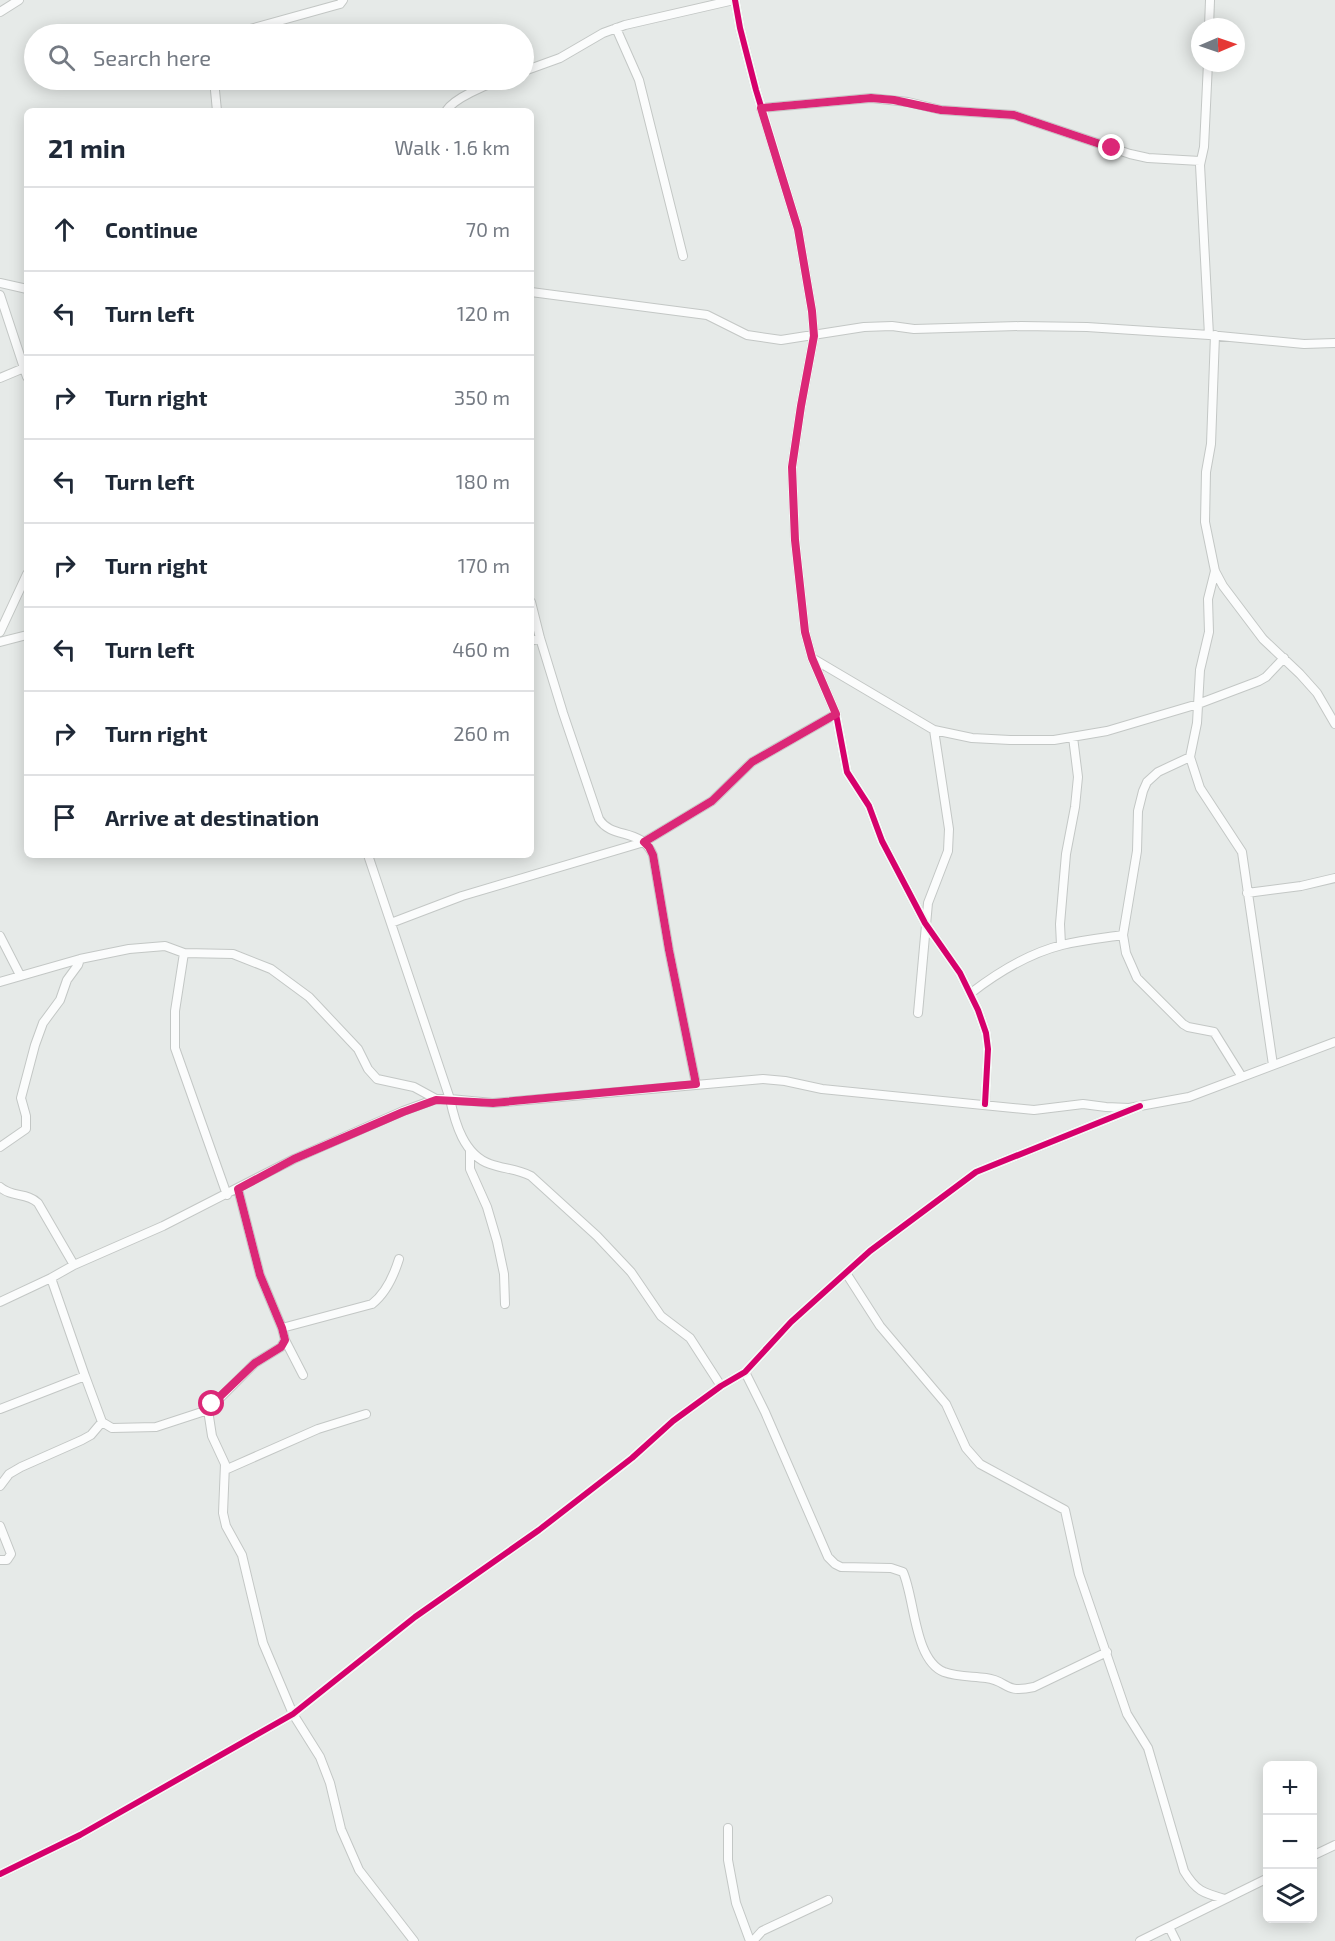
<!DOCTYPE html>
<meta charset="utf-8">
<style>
body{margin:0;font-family:"Exo 2",sans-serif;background:#f6f6f7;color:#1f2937}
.controls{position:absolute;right:18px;bottom:18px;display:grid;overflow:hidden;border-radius:9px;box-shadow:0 3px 15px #0003}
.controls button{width:54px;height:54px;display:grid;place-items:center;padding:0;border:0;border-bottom:2px solid #e0e1e3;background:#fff;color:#1f2937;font:30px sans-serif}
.compass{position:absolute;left:1191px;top:18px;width:54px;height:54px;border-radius:50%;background:#fff;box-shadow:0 3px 15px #0003;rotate:88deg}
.stop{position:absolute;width:18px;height:18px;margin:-14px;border:4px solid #db2777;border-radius:50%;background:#fff}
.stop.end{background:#db2777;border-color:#fff;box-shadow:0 2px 6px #0008}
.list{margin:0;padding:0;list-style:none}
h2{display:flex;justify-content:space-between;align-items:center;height:78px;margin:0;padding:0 24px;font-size:26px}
h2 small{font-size:20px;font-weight:400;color:#747a83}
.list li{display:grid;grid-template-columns:39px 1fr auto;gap:18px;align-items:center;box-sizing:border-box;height:84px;padding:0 24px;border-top:2px solid #e0e1e3}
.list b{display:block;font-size:22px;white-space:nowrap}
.list em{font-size:20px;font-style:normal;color:#747a83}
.icon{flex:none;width:33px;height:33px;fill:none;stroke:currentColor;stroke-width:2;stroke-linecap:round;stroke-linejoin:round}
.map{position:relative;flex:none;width:1335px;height:1941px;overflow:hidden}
.search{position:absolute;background:#fff;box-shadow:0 3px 15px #0003;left:24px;top:24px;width:510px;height:66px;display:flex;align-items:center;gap:15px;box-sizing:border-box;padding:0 21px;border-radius:33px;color:#747a83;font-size:22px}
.panel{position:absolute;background:#fff;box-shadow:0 3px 15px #0003;left:24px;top:108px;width:510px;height:750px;border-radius:9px}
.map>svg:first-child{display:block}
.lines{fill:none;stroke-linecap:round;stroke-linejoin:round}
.minor-casing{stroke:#c3c7c5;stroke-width:10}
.minor{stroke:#fbfcfc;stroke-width:8}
.cycleway-casing{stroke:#f4f8f6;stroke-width:10}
.cycleway{stroke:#d6006c;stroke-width:6}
.route{stroke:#db2777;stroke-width:8}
</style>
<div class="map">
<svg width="1335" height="1941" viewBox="0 0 1335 1941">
<rect width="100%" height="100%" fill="#e6eae8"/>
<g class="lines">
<g class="minor-casing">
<path id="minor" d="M735,0L740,28L756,90L798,229L812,311L814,336L801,406L792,467L795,539L805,632L812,658L836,714L847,772L869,806L882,841L925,923L960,973L978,1010L986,1033L988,1049L985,1104
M0,12L19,0
M1209,27L1210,0
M616,28L639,80L683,256
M232,34L340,4L343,0
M1208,63L1204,147L1200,165L1209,335
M524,71L560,58L603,33L625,25L734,0
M214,80L217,111
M761,108L871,98L908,102L941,110L1014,115L1130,154L1148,158L1200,161
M446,111C454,98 486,85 500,80
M0,283L27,289
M531,292L707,315L747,335L781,340L864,327L892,326L914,329L1021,326L1087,327L1209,335L1304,344L1335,343
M0,295L27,377
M1215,335L1211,444L1206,472L1205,522L1215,571L1223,586L1263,639L1300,674L1317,693L1335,724
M0,378L24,368
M1215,571L1208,599L1209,632L1200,670L1197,723L1190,757L1200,788L1242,852L1273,1065
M531,602L540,638L563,713L599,819C612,840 641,827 653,855L669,950L696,1084
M0,632L27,574
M531,641L540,638
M0,642L27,635
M812,658L934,730L972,738L1010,740H1054L1107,731L1198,704L1259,681L1266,677L1284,658
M1190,757L1158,772L1147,782L1143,791L1138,811L1137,851L1123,935L1126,953L1137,978L1183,1024L1188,1027L1214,1032L1242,1077
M368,855L450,1099L493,1103L763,1079L785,1081L822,1089L1034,1110L1083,1104L1106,1107L1129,1108L1189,1097L1335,1042
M1247,893L1301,886L1335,878
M391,923L462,896L644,842L712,801L752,762L836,714
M0,936L20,975
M1061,945L1060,924L1066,854L1075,807L1078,777L1073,737
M184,953L175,1011V1048L227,1195
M0,982L80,959L129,949L165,946L184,953L233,954L271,969L309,997L358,1049L368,1069L377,1079L414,1087L436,1099
M971,993C997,973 1030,953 1062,945C1082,940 1103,938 1123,935
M918,1013L928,903L948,851L949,829L934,730
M0,1147L26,1129V1116L21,1098L35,1045L43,1023L60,1000L67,980L78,965L80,959
M470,1151V1169L487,1207L497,1241L504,1274L505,1304
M0,1187C12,1198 27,1192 38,1203L74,1265
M238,1189L260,1275L282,1328L285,1340L281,1347L255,1363L208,1410L212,1436L225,1464L223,1513L226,1526L242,1555L263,1643L293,1714L320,1757L330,1783L341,1829L359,1870L414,1941
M846,1273L880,1326L946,1404L966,1448L980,1464L1065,1510L1079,1574L1127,1714L1148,1748L1184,1871C1196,1891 1203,1893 1225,1899
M0,1302L51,1278L74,1265L163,1226L294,1159L403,1111L436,1099H450C455,1123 464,1155 490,1164C504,1169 517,1169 531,1176L597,1236L631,1272L661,1316L690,1338L721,1386
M282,1328L372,1304C385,1294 394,1275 399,1259
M285,1340L303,1375
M745,1372L765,1412L828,1557L835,1564L841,1567L891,1568L903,1572C915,1599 914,1660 944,1672C958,1677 972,1676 986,1678C1009,1681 1003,1694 1034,1687L1107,1652
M85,1376L102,1422L112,1428L156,1427L208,1410
M0,1409L85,1376L51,1278
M225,1470L318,1429L366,1414
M0,1486L9,1474L21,1467L82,1440L91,1435L102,1422
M0,1526L11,1554L7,1560H0
M728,1828V1860L736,1903L750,1941
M1312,1856L1335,1845
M0,1874L80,1835L293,1714L415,1617L539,1530L632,1458L673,1421L721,1386L745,1372L791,1322L870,1251L976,1172L1140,1106
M1169,1927L1176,1941
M753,1941L762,1931L828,1900
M1140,1941L1268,1878"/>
</g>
<use href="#minor" class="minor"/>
<g class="cycleway-casing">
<path id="cycleway" d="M735,0L740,28L756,90L798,229L812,311L814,336L801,406L792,467L795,539L805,632L812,658L836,714L847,772L869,806L882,841L925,923L960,973L978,1010L986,1033L988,1049L985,1104
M0,1874L80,1835L293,1714L415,1617L539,1530L632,1458L673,1421L721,1386L745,1372L791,1322L870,1251L976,1172L1140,1106"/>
</g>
<use href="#cycleway" class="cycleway"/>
</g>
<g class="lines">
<path class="route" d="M212,1404L255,1363L281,1347L285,1340L282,1328L260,1275L238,1189L294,1159L403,1112L436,1100L493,1103L696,1084L669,950L653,855L649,847L644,842L712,801L752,762L836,714L812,658L805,632L795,540L792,467L801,406L814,336L812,311L798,229L761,108L871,98L894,100L941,110L1014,115L1112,148"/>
</g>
</svg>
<div class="controls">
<button>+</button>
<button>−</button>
<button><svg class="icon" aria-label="layers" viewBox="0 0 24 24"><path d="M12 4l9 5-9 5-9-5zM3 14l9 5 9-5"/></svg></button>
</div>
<svg class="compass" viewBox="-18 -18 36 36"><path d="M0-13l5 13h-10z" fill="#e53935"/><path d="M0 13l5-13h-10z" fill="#747a83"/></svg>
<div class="stop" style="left:212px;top:1404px"></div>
<div class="stop end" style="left:1112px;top:148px"></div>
<div class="search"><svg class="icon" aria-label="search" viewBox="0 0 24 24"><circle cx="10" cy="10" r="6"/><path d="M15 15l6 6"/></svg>Search here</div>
<section class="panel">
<h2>21 min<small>Walk · 1.6 km</small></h2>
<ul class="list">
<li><svg class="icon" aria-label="ahead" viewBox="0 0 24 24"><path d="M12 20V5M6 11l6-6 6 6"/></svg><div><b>Continue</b></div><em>70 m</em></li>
<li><svg class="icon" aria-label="left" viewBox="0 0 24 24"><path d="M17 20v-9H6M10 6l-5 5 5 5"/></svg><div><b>Turn left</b></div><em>120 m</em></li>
<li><svg class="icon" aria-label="right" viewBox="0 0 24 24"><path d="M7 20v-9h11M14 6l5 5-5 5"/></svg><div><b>Turn right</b></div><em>350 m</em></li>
<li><svg class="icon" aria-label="left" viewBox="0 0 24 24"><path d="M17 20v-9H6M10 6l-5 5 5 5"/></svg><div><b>Turn left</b></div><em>180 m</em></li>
<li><svg class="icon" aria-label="right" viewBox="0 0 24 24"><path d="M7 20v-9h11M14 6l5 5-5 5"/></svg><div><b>Turn right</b></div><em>170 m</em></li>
<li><svg class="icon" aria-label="left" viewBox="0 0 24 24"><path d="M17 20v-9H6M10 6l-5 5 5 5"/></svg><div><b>Turn left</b></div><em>460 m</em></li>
<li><svg class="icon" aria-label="right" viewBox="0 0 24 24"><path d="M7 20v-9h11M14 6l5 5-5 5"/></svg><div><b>Turn right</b></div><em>260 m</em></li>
<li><svg class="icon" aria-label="arrive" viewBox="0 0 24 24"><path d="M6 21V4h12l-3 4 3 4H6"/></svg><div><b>Arrive at destination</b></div></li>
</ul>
</section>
</div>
